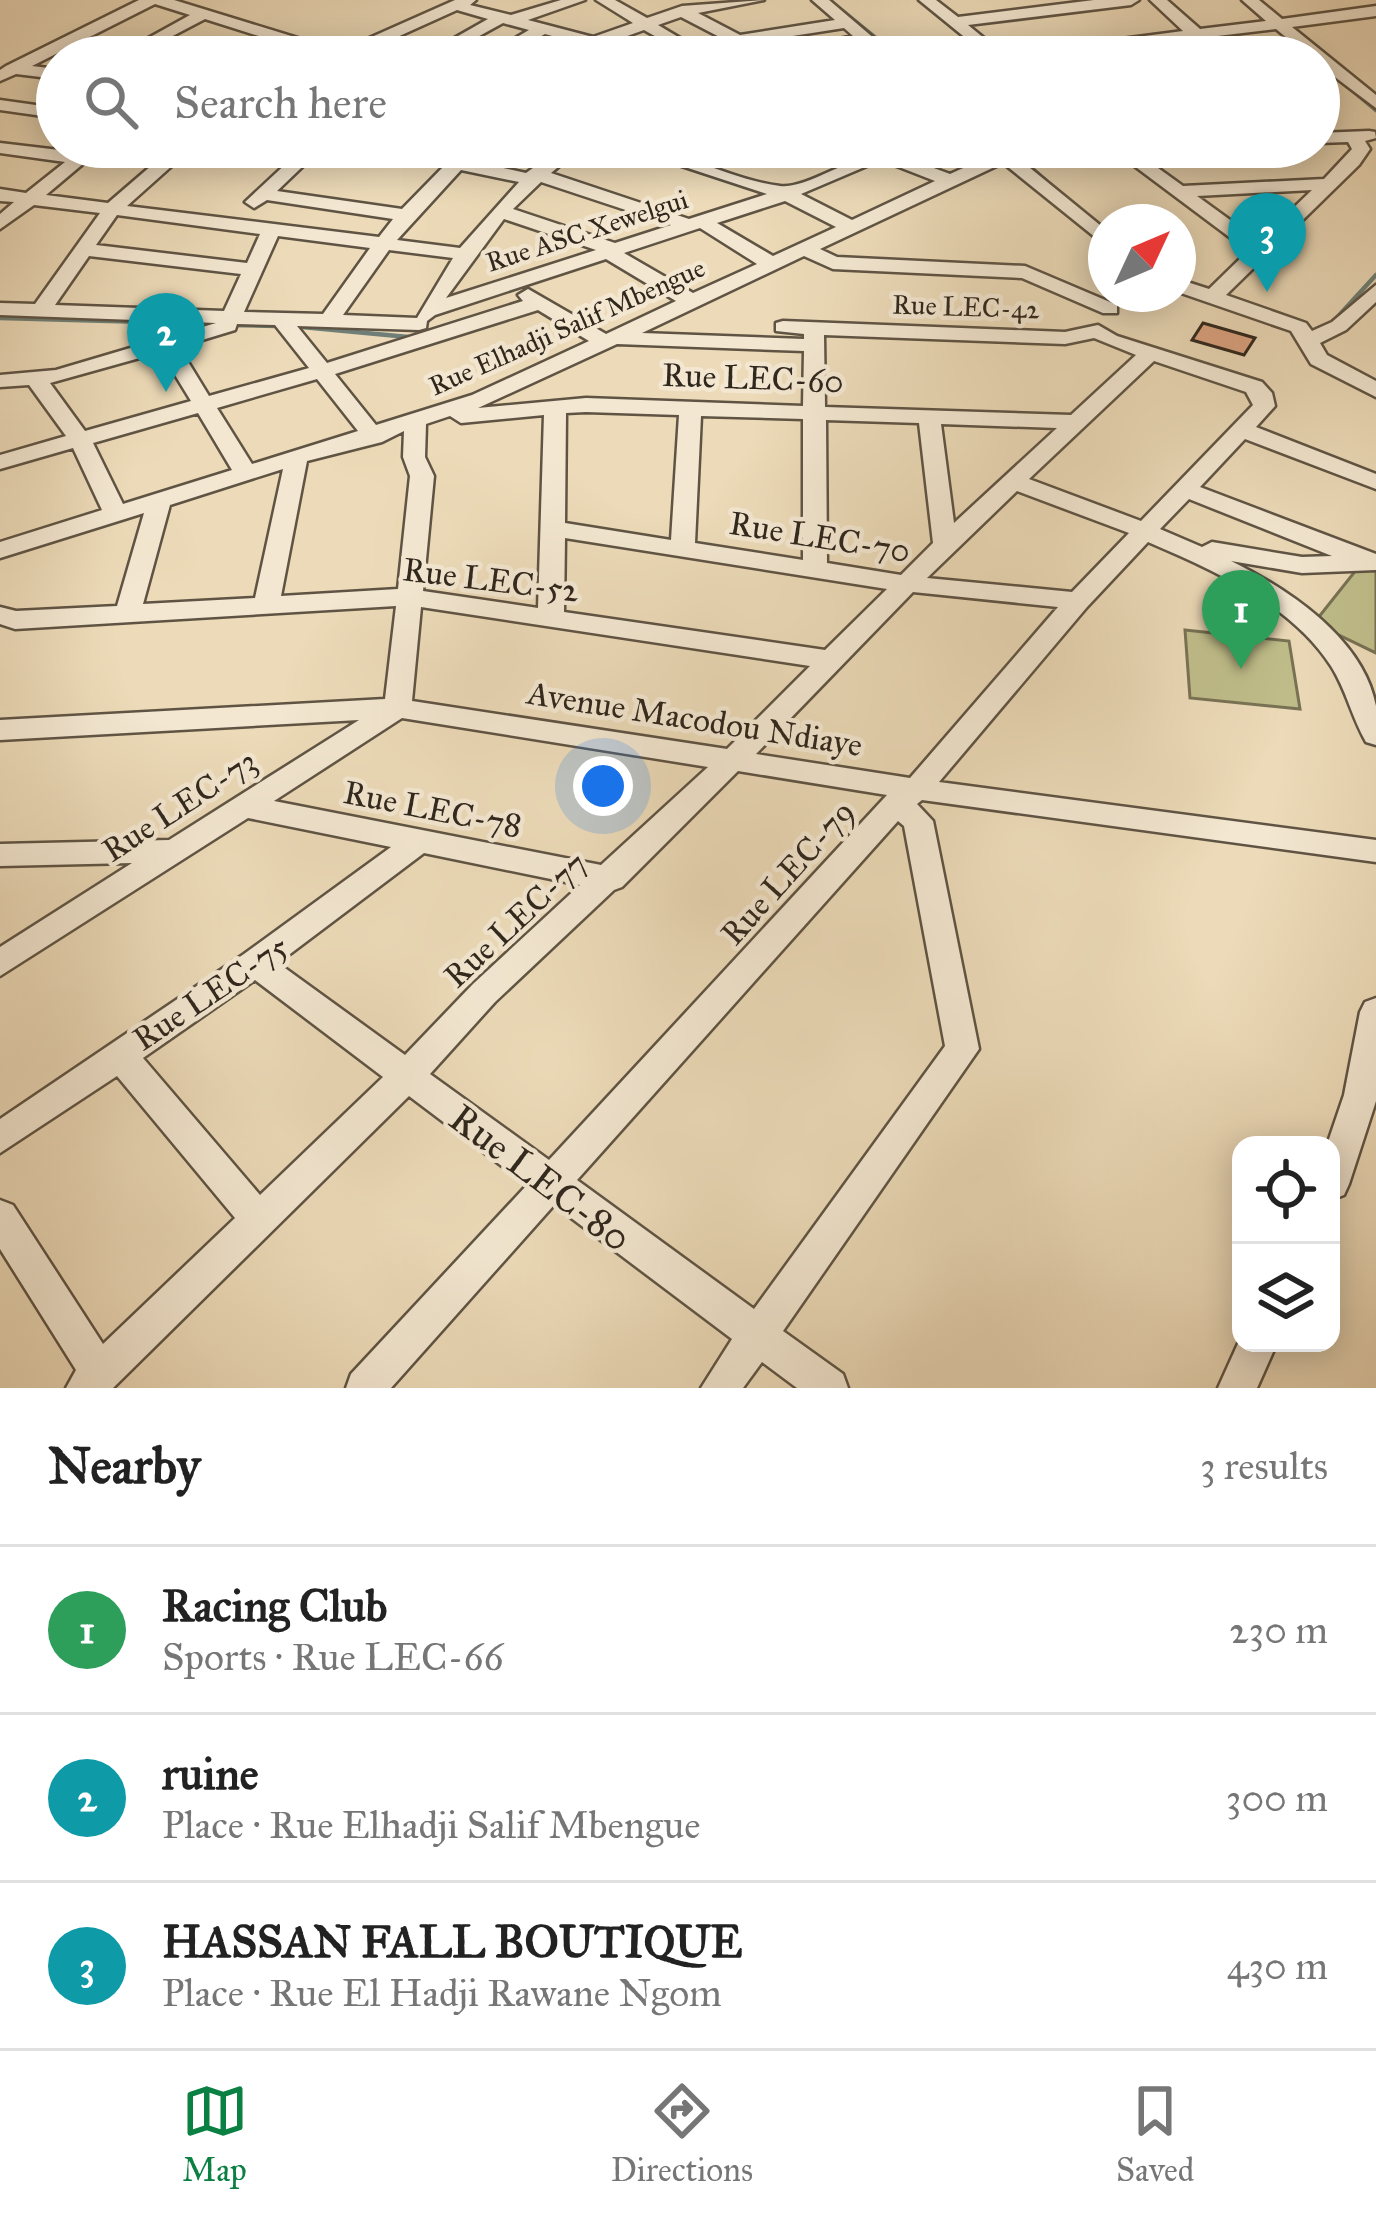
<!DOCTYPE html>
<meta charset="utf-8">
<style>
body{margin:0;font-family:"IM FELL Great Primer",serif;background:#f2f2f2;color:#222}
.controls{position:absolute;right:36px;bottom:36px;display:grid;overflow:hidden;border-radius:24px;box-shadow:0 6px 30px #0003}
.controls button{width:108px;height:108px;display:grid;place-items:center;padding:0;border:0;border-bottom:3px solid #e0e0e0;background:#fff;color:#222;font:60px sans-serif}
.compass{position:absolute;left:1088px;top:204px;width:108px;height:108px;border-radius:50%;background:#fff;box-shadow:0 6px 30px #0003;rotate:46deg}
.you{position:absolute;left:603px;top:786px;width:42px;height:42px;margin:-30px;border:9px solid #fff;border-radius:50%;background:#1a73e8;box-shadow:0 0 0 18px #1a73e833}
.badge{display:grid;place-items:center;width:78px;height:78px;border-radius:50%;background:#0b8043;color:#fff;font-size:39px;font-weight:700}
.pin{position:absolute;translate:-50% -99px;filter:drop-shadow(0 3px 6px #0008)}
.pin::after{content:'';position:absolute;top:63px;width:42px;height:36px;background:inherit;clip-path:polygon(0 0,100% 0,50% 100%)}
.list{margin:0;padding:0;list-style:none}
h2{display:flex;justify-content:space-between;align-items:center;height:156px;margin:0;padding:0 48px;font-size:51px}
h2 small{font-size:39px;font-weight:400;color:#767676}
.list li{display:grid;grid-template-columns:78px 1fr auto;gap:36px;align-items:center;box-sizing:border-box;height:168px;padding:0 48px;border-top:3px solid #e0e0e0}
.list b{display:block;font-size:45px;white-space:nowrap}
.list p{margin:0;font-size:39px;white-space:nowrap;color:#767676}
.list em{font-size:39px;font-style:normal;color:#767676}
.icon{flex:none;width:66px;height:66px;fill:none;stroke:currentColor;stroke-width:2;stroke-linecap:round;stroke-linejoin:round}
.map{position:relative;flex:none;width:1376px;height:1388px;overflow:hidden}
.search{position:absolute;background:#fff;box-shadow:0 6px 30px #0003;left:36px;right:36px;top:36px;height:132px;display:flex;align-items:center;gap:30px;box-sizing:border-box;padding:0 42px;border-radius:66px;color:#767676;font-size:45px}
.sheet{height:660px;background:#fff}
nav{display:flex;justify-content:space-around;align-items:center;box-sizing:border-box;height:168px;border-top:3px solid #e0e0e0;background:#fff;font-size:33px;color:#767676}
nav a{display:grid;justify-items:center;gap:6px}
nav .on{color:#0b8043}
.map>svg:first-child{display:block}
.green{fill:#bfbd8a;stroke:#787254;stroke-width:3}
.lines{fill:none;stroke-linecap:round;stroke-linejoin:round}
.stream{stroke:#6f7f77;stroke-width:4.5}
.building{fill:#dba380;stroke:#30271d;stroke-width:3}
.minor-casing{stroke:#5f5444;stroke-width:5}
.minor{fill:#f3e7d1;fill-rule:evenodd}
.labels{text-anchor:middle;stroke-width:9;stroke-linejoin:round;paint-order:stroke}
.far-street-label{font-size:27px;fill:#30271d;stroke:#f3e7d1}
.street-label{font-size:33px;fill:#30271d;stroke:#f3e7d1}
.near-street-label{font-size:39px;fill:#30271d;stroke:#f3e7d1}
</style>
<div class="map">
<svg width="1376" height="1388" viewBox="0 0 1376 1388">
<rect width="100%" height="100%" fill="#ecdab8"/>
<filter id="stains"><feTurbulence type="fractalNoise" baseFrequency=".00167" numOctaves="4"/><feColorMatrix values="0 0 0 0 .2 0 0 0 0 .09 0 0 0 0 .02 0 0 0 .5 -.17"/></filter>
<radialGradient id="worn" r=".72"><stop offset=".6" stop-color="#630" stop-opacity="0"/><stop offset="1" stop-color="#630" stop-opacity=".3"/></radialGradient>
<path class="green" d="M1360,565L1376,572V653L1314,623Z
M1185,630L1289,641L1300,709L1190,698Z"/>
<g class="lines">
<path class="stream" d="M829,0L899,57
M1346,85L1376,110
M1008,147L1046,181
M0,318L218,324
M1332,323L1376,275
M231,325L278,326
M291,326L419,338L431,314"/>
</g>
<path class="building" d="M1203,323L1255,338L1244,355L1192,340Z"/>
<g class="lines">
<g class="minor-casing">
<path id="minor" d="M139,0H174L340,51L455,0H476L470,5L511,15L561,0H585L528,20L593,37L633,23L596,0H615L647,18L682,6L764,0L698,13L740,35L835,20L812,0H829L896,57H878L862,43L798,57H758L681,17L658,25L712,57H692L644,30L619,39L650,57H630L604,44L567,57H544L577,43L545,34L503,57H483L529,30L503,23L441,57H421L488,19L457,10L353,57H325L205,19L165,40L200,57H178L153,47L134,57H114L190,15L155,4L32,66L57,69V79L16,74L0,81V70L6,66ZM844,28L853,36L774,53L754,42Z
M919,0H936L958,17L1094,0H1139L1131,5L968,25L1007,57H989Z
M1150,0H1167L1200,29L1266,21L1242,0H1259L1282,19L1376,6V16L1292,27L1376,95V108L1319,65V57H1310L1276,29L1209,37L1229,57H1212L1192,40L1059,57H1014L1022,52L1183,31Z
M0,100L57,108V118L0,110Z
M1369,131L1375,132L1376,138L1365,141L1370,149L1359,165L1226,295L1306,323L1312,331L1332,322L1376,285V302L1346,330L1320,343L1327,355L1376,381V397L1311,364L1291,331L1178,292V279L1209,289L1248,251L1109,147H1129L1183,186L1324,179L1352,149L1348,142L1319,143V133ZM1312,190L1259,241L1197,196Z
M0,143L76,152L83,147H103L46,195L108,203L173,147H193L127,206L379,237L393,219L267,200L254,208L245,202L304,147H323L277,191L402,209L444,166L374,147H407L454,157L468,147H488L472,161L526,173L562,147H582L551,173L689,219L767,194L624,147C679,147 726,179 780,186C808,190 864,147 905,147L896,154L950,174L992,155L985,147H1080L1071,152L1013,154L1106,230V246L1003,163L820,249L837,257L1025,266L1117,305V313H1103L1022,278L833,269L804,256L642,333L804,339V334L776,331V323L783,321L1065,332L1098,325L1117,336L1262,382L1272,393L1275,406L1256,427L1376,474V489L1245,439L1200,487L1376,554V570L1302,573L1231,561C1288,589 1363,638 1376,706C1376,718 1376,733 1376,745L1366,742C1352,718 1346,689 1331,666C1291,604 1213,570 1148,542L1087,607L939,782L1376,840V862L922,800L917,804L933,821L979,1049L783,1331L843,1374L848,1388H797L762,1362L743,1388H701L732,1339L554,1205L391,1388H346L351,1374L527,1185L409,1096L113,1388H66L76,1370L0,1249V1200L13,1205L103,1344L235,1218L117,1076L0,1153V1119L244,954L391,847L248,818L0,976V947L132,863L0,866V844L169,840L359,720L0,740V720L385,699L396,606L15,629L0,624V607L16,611L117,606L144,513L0,558V542L102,510L73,448L0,469V455L66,436L29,385L0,387V375L56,370L154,341L148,330L158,324L165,326L172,336L216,323L0,315V303L35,304L100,213L34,205L0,229V214L14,202L0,201V189L26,193L65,162L0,153ZM881,160L935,181L852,220L801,194ZM461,170L519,182L460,248L397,240ZM541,182L671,225L615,243L513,209ZM785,201L836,227L773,256L717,223ZM117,215L260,234L247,263L96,245ZM504,219L596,250L446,298ZM700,228L757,264L693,293L624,253ZM278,236L370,248L323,314L244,312ZM389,250L453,258L417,318L343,315ZM89,256L241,274L224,311L55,305ZM606,259L676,301L606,334L528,289L518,295L523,301L327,363L297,326L419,330L426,328L427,321L435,315ZM538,310L589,341L472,395L376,425L335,374ZM237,324L275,325L309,368L209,396L179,347L235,330ZM824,335L1065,344L1094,338L1136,355L1071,415L825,407ZM617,344L804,351L803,406L586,398L478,408ZM161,352L191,401L85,431L50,383ZM1154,361L1246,392L1253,405L1141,521L1029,479ZM317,379L358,431L252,464L217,408ZM586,412L679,415L671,540L565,523L566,413ZM198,413L232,470L123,504L93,443ZM544,415L538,608L423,591L434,476L425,457L426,424L450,416L461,423ZM701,416L803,419V560L695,543ZM826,420L919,423L933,543L901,575L827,563ZM941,424L1057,428L954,523ZM404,431L403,457L410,476L398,589L281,596L307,461L382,442ZM283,469L255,598L143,604L170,505ZM1017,491L1129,533L1072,592L927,578ZM1189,499L1332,556L1302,557L1212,542L1202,547L1160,529ZM565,538L887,589L825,650L564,612ZM913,592L1058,607L910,778L756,754ZM421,607L810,666L727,749L412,701ZM402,718L708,767L601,865L274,801ZM738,771L887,795L549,1160L430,1074L495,1002L614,890L622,887ZM898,821L904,826L945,1046L754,1309L577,1180ZM424,853L580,885L473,984L405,1055L278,963ZM255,980L383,1077L260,1195L143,1058Z
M1376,998V1101L1349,1184L1344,1195L1331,1200V1145H1327L1344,1095L1360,1012L1365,1002Z
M1241,1337V1343H1277L1257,1388H1218Z"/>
</g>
<use href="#minor" class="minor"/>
</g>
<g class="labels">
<g class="far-street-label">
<text transform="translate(587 231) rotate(-18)" y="9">Rue ASC Xewelgui</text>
<text transform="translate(966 307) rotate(2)" y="9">Rue LEC-42</text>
<text transform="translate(567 327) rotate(-24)" y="9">Rue Elhadji Salif Mbengue</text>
</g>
<g class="street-label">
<text transform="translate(753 377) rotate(2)" y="12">Rue LEC-60</text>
<text transform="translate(820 536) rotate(9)" y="12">Rue LEC-70</text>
<text transform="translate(491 579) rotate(7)" y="12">Rue LEC-52</text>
<text transform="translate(695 718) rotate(9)" y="12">Avenue Macodou Ndiaye</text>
<text transform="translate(179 805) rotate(-33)" y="12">Rue LEC-73</text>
<text transform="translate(433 808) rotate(11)" y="12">Rue LEC-78</text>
<text transform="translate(787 872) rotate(-48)" y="12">Rue LEC-79</text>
<text transform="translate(515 919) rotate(-43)" y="12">Rue LEC-77</text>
<text transform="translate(210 992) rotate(-34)" y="12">Rue LEC-75</text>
</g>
<g class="near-street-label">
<text transform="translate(541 1177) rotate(37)" y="14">Rue LEC-80</text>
</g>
</g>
<rect width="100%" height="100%" filter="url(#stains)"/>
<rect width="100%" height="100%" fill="url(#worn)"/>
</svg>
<div class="controls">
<button><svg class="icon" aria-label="locate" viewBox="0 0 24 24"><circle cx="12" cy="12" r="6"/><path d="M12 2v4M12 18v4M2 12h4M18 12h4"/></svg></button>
<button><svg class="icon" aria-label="layers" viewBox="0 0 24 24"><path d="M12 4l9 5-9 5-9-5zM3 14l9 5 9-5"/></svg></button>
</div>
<svg class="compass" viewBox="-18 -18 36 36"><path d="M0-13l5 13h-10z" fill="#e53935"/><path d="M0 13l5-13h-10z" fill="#767676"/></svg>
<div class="you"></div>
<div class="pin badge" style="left:1241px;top:669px;background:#2e9e5b">1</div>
<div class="pin badge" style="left:166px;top:392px;background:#0f9aa8">2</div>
<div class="pin badge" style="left:1267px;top:292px;background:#0f9aa8">3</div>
<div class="search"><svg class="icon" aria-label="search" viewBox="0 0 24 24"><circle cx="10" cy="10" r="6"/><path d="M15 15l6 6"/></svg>Search here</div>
</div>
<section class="sheet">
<h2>Nearby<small>3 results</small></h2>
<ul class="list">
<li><span class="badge" style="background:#2e9e5b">1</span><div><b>Racing Club</b><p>Sports · Rue LEC-66</p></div><em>230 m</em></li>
<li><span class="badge" style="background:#0f9aa8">2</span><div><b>ruine</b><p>Place · Rue Elhadji Salif Mbengue</p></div><em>300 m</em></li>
<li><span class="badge" style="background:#0f9aa8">3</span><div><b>HASSAN FALL BOUTIQUE</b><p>Place · Rue El Hadji Rawane Ngom</p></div><em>430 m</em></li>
</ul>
</section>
<nav>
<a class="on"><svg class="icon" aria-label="map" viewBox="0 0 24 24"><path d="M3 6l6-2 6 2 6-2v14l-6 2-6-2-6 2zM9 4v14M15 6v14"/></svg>Map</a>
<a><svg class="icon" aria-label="directions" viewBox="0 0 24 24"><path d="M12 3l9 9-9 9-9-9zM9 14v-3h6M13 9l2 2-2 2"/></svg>Directions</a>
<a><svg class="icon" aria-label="saved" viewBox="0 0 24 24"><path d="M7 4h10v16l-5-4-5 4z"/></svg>Saved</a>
</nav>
